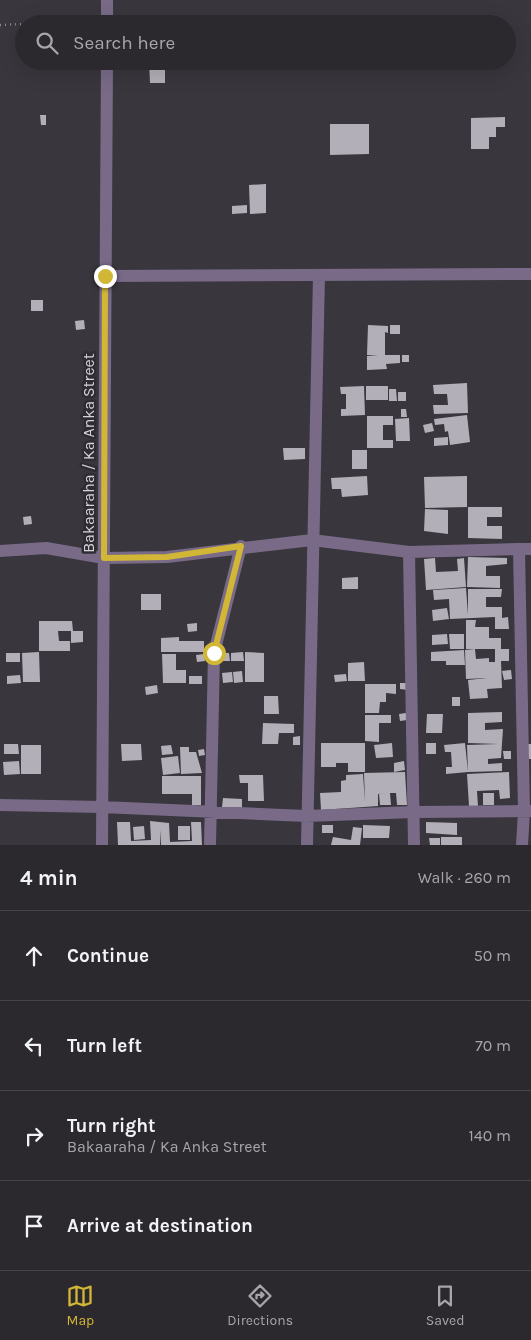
<!DOCTYPE html>
<meta charset="utf-8">
<style>
body{margin:0;font-family:Karla,sans-serif;background:#37343a;color:#f1f3f6}
.stop{position:absolute;width:15px;height:15px;margin:-11px;border:4px solid #d2b635;border-radius:50%;background:#fff}
.stop.end{background:#d2b635;border-color:#fff;box-shadow:0 1px 5px #0008}
.list{margin:0;padding:0;list-style:none}
h2{display:flex;justify-content:space-between;align-items:center;height:65px;margin:0;padding:0 20px;font-size:21px}
h2 small{font-size:16px;font-weight:400;color:#a6a6aa}
.list li{display:grid;grid-template-columns:32px 1fr auto;gap:15px;align-items:center;box-sizing:border-box;height:90px;padding:0 20px;border-top:1px solid #47444a}
.list b{display:block;font-size:19px;white-space:nowrap}
.list p{margin:0;font-size:16px;white-space:nowrap;color:#a6a6aa}
.list em{font-size:16px;font-style:normal;color:#a6a6aa}
.icon{flex:none;width:28px;height:28px;fill:none;stroke:currentColor;stroke-width:2;stroke-linecap:round;stroke-linejoin:round}
.map{position:relative;flex:none;width:531px;height:845px;overflow:hidden}
.search{position:absolute;background:#2b282e;box-shadow:0 5px 20px #0002;left:15px;right:15px;top:15px;height:55px;display:flex;align-items:center;gap:12px;box-sizing:border-box;padding:0 18px;border-radius:28px;color:#a6a6aa;font-size:19px}
.sheet{height:425px;background:#2b282e}
nav{display:flex;justify-content:space-around;align-items:center;box-sizing:border-box;height:70px;border-top:1px solid #47444a;background:#2b282e;font-size:14px;color:#a6a6aa}
nav a{display:grid;justify-items:center;gap:2px}
nav .on{color:#d2b635}
.map>svg:first-child{display:block}
.building{fill:#b3afb8}
.lines{fill:none;stroke-linecap:round;stroke-linejoin:round}
.path{stroke:#8c898f;stroke-width:2.5;stroke-dasharray:1 4;stroke-linecap:butt}
.minor{stroke:#796b88;stroke-width:12}
.route{stroke:#d2b635;stroke-width:6}
.labels{text-anchor:middle;stroke-width:5;stroke-linejoin:round;paint-order:stroke}
.street-label{font-size:16px;fill:#d5d3d8;stroke:#2f2c33}
</style>
<div class="map">
<svg width="531" height="845" viewBox="0 0 531 845">
<rect width="100%" height="100%" fill="#39363d"/>
<path class="building" d="M149,61H165V83H150Z
M40,115H46V125H41Z
M505,117V127H496V137H489V149H471V118Z
M330,124H369V154L330,155Z
M266,184V213L250,214L249,185Z
M247,205V213L232,214V206Z
M31,300H43V311H31Z
M84,320L85,329L76,330L75,321Z
M368,325L388,326V333L385,332V355H400V363L386,364L387,369L367,370V356L378,355H367Z
M390,325H400V334H390Z
M402,355H409V362H402Z
M467,383L468,413L434,414L433,405H448L447,394H434L433,385Z
M364,386L365,415L341,416V409H346V394H341L340,387Z
M366,386H388V400H366Z
M389,389H396L397,401H389Z
M398,392H406V401H398Z
M401,409H406L407,417H401Z
M467,415L470,442L450,445L448,431L445,432L444,424L435,425L434,419Z
M367,416H393V425H383V440H393V448H367Z
M409,418L410,441H396L395,419Z
M432,423L434,431L425,433L423,425Z
M448,437V445L434,446V438Z
M283,448H305V459L284,460Z
M352,450H367V469H352Z
M367,476L368,495L342,497L341,489H332L331,478Z
M467,476V507L425,508L424,477Z
M468,507H502V517H487V526H502V539L468,538Z
M425,509L448,510V534L424,531Z
M31,516L32,524L24,525L23,517Z
M468,557L507,558V564L486,566V576H500V588L467,587Z
M435,558L436,572L458,571L457,559L464,558L466,587L426,590L424,559Z
M358,577V589H342V578Z
M466,588L468,615V589H502L501,597H486V607H502V618L508,617L509,629H495V617L450,619L449,599L434,600L433,590Z
M141,594H161V610H141Z
M447,608L449,619L433,621L432,610Z
M466,620H476L475,627H489V638H501V649H509V661H501L502,688L487,689L488,698L470,699L468,680L487,678L466,679L465,650L475,649L476,659L489,658V662H495V649H466Z
M39,621H72L73,631H83V642L71,643V631H58L59,641H70V651H39Z
M197,623V631L188,632L187,624Z
M447,634L448,644L432,645V635Z
M449,634H464V649H450Z
M179,637V641H204V652H161V638Z
M464,650L465,665H446V661H431V652Z
M39,652L40,682H23L22,653Z
M243,652L244,661H231V653Z
M245,652L264,653V682H245Z
M6,653H20V662H6Z
M222,653H229L230,661H223Z
M162,654H176V670H186V683H163Z
M204,654L205,661L197,662L196,655Z
M364,662L365,681H348V663Z
M511,670L512,679L504,680L502,671Z
M242,671L243,682L234,683L233,672Z
M232,672L233,682L223,683L222,673Z
M346,674L347,681L335,682L334,675Z
M20,675L21,683L7,684V676Z
M189,676H202V684H189Z
M400,683H409L408,690L400,689Z
M365,684H396V694L386,693V702H380L379,713H365Z
M157,685L158,693L146,695L145,687Z
M264,696H278L279,714H264Z
M452,697H460V706H452Z
M502,712V722L485,723V730L503,729L501,758L488,759V764L502,763V771L468,772L467,745L498,744L468,743V713Z
M406,713L407,720L400,721L399,714Z
M427,714H443L442,733H426Z
M365,715H391V723H379V742L365,741Z
M263,723L294,724V733H279L278,744H262Z
M300,736V745H293V737Z
M321,743H365V772H348V763H336V767H321Z
M392,743L393,757L376,758L374,745Z
M426,743H436V754H426Z
M465,743L468,772L446,774V767H452L451,752H445L444,745Z
M4,744H18L19,754H4Z
M121,744H141L142,760L122,761Z
M528,744H531V759H528Z
M21,745H41V774H21Z
M171,745L173,754L162,755L161,746Z
M180,747H189V752H196L202,773L181,774Z
M204,749L205,755L199,756L198,750Z
M503,751H511V759H504Z
M178,756L180,773L163,775L161,758Z
M19,761L20,774L4,775L3,762Z
M404,761L405,770L394,772V763Z
M405,772L407,805H397L396,793H390L391,805H380L379,794L387,793L378,794V806L321,810L320,793L341,792V781L346,780V775L363,774L365,802L364,773Z
M509,772L510,798L500,799L499,790L477,791L478,806H469L467,774Z
M239,775H263L264,801H248V783H240Z
M162,776H201V805H192V794H162Z
M483,793H494V805H483Z
M223,798L242,799V808L222,807Z
M150,821L169,823L170,842L192,841L191,822H201L202,845H161L160,830V845H118L117,822H130L131,841L151,840Z
M426,822L457,823V835L426,833Z
M322,825H333V833H322Z
M363,825L390,826L389,838H363Z
M144,826L145,839L134,840L133,827Z
M178,826H190V840H178Z
M353,827L362,828L360,845H331L333,837L351,840Z
M441,837H462V845H441Z
M429,838H440V845H430Z"/>
<g class="lines">
<path class="path" d="M44,24L95,22
M0,25L24,24"/>
<path class="minor" d="M107,24V0
M105,276L531,274
M0,551L46,548L104,558L167,557L312,540L409,552
M0,805L102,807L306,816L414,812L531,811
M102,845L107,61
M210,845L214,653L241,546
M307,845L319,275
M414,845L409,552L519,549
M522,845L524,812L519,549H531"/>
</g>
<g class="lines">
<path class="route" d="M105,276L104,558L167,557L241,546L214,653"/>
</g>
<g class="labels">
<g class="street-label">
<text transform="translate(88 453) rotate(-90)" y="6">Bakaaraha / Ka Anka Street</text>
</g>
</g>
</svg>
<div class="stop" style="left:214px;top:653px"></div>
<div class="stop end" style="left:105px;top:276px"></div>
<div class="search"><svg class="icon" aria-label="search" viewBox="0 0 24 24"><circle cx="10" cy="10" r="6"/><path d="M15 15l6 6"/></svg>Search here</div>
</div>
<section class="sheet">
<h2>4 min<small>Walk · 260 m</small></h2>
<ul class="list">
<li><svg class="icon" aria-label="ahead" viewBox="0 0 24 24"><path d="M12 20V5M6 11l6-6 6 6"/></svg><div><b>Continue</b></div><em>50 m</em></li>
<li><svg class="icon" aria-label="left" viewBox="0 0 24 24"><path d="M17 20v-9H6M10 6l-5 5 5 5"/></svg><div><b>Turn left</b></div><em>70 m</em></li>
<li><svg class="icon" aria-label="right" viewBox="0 0 24 24"><path d="M7 20v-9h11M14 6l5 5-5 5"/></svg><div><b>Turn right</b><p>Bakaaraha / Ka Anka Street</p></div><em>140 m</em></li>
<li><svg class="icon" aria-label="arrive" viewBox="0 0 24 24"><path d="M6 21V4h12l-3 4 3 4H6"/></svg><div><b>Arrive at destination</b></div></li>
</ul>
</section>
<nav>
<a class="on"><svg class="icon" aria-label="map" viewBox="0 0 24 24"><path d="M3 6l6-2 6 2 6-2v14l-6 2-6-2-6 2zM9 4v14M15 6v14"/></svg>Map</a>
<a><svg class="icon" aria-label="directions" viewBox="0 0 24 24"><path d="M12 3l9 9-9 9-9-9zM9 14v-3h6M13 9l2 2-2 2"/></svg>Directions</a>
<a><svg class="icon" aria-label="saved" viewBox="0 0 24 24"><path d="M7 4h10v16l-5-4-5 4z"/></svg>Saved</a>
</nav>
